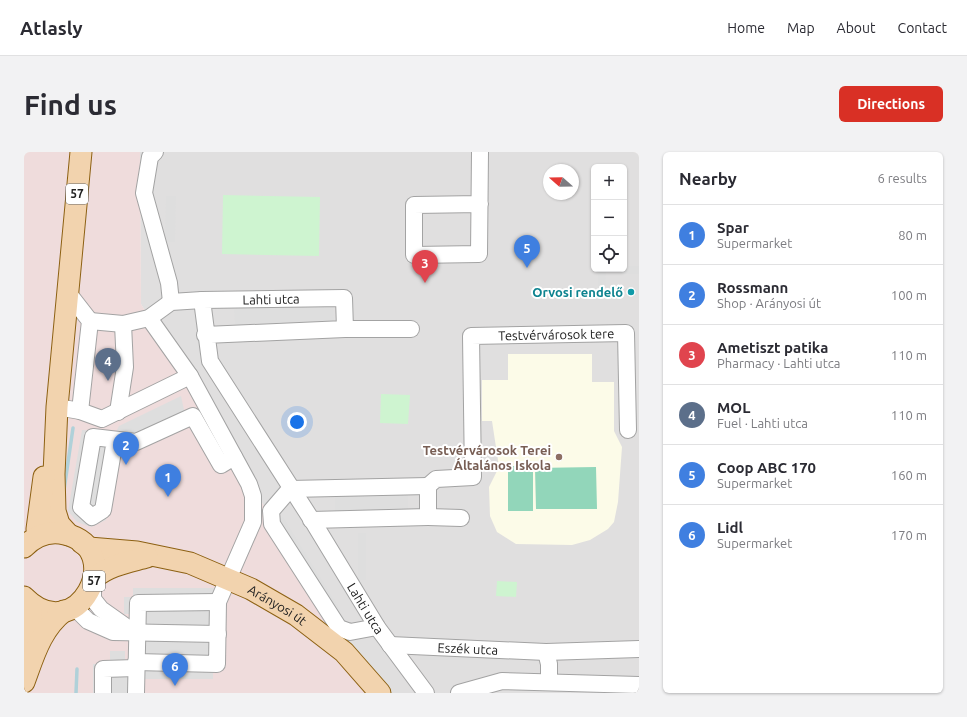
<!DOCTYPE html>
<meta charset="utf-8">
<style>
body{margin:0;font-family:Ubuntu,sans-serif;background:#f2f2f3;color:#2b2b33}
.controls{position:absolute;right:12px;top:12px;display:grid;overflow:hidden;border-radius:6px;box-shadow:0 1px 3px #0004}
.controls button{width:36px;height:36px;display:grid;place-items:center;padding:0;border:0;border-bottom:1px solid #e1e1e2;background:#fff;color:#2b2b33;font:20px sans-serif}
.compass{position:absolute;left:519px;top:12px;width:36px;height:36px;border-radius:50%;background:#fff;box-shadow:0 1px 3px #0004;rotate:290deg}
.you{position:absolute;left:273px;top:270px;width:14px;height:14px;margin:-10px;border:3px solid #fff;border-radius:50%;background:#1a73e8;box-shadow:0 0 0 6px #1a73e833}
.badge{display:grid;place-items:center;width:26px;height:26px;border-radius:50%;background:#d93025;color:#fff;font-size:13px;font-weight:700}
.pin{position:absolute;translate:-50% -33px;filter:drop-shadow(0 1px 2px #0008)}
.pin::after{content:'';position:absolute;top:21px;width:14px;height:12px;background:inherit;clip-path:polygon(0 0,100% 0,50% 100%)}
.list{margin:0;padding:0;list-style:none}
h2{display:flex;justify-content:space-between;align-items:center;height:52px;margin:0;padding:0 16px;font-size:17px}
h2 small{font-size:13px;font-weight:400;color:#7c7c81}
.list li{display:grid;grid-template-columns:26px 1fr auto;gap:12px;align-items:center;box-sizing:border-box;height:60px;padding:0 16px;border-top:1px solid #e1e1e2}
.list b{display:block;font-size:15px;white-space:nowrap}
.list p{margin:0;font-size:13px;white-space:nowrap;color:#7c7c81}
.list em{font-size:13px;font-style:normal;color:#7c7c81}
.icon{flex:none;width:22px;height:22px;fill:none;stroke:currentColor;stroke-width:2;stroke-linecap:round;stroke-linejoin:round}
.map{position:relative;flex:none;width:615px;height:541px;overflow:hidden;border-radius:6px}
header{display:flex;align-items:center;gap:24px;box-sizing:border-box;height:56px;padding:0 20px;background:#fff;border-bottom:1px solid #e1e1e2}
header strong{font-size:19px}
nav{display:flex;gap:22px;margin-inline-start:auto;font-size:14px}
.intro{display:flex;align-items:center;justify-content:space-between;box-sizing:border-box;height:96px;padding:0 24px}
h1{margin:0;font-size:28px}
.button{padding:10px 18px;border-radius:6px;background:#d93025;color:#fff;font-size:14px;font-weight:700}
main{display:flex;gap:24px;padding:0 24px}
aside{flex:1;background:#fff;border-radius:6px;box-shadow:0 1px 3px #0004}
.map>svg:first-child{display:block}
.residential{fill:#e0dfdf;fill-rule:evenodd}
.commercial{fill:#efdcdc}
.education{fill:#fcfbe8}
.park{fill:#cef4d0}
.pitch{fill:#92d6ba}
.parking{fill:#dedede}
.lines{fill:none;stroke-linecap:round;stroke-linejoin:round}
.stream{stroke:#b0d1d9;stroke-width:3.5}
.minor-casing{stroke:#a3a3a3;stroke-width:18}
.major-casing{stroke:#8d6113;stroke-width:23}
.minor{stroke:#fff;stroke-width:16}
.major{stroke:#f2d3ae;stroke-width:21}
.culture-dot{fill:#0f9aa8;stroke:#fff;stroke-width:1.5}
.education-dot{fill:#8d6e63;stroke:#fff;stroke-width:1.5}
.labels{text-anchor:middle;stroke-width:4;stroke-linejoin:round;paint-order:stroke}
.shield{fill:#fff;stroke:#646464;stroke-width:1}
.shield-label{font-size:12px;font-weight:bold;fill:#222}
.culture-label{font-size:13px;font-weight:bold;fill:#0d838f;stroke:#fff;text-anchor:end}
.street-label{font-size:13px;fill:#222;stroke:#fff}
.education-label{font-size:13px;font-weight:bold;fill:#785e54;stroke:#fff;text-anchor:end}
</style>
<header>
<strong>Atlasly</strong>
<nav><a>Home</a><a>Map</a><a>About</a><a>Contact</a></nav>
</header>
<div class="intro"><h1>Find us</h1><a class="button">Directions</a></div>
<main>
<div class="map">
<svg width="615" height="541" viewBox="0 0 615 541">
<rect width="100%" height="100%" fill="#f1eeea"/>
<path class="residential" d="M116,0H615V541H354L117,152ZM570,15H600V117H570ZM525,18H549V42H525Z"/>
<path class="commercial" d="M0,0H116L117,152L354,541H0Z"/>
<path class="education" d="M484,202H568V230H590V279L598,295L594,350L590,370L584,377L566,388L548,393L492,392L473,380L466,364L465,335L475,315L468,269H458V228H484Z"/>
<path class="park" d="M199,43L296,45L295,104L198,102Z
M357,242L386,243L384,272L356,271Z
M473,429L493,430L492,445L472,444Z"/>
<path class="pitch" d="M484,314H509V359H484Z
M572,315L573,357H512L511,316Z"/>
<path class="parking" d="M142,44H152L151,90H141Z
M600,114H615V122H597V117H600Z
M574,117H582L581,142H574Z
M309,154L310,169L211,172L210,157Z
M157,244L163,272L115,296L94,297L82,368L67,375L53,370L44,359L58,278L92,280L95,274Z
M384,341V358L311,359V342Z
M259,365L317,459L310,464L252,370Z
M334,381H342V428H334Z
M109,436H190L189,527H116V541H69V512H86V499H101V509H108V462H100V445H109Z
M396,504H493V508H396Z"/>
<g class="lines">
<path class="stream" d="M40,338L49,276
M52,541L53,517"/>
<g class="minor-casing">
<g id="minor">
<path d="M131,0L126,5L120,41L145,131L147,150"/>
<path d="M456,52L390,53V103L455,102L456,0"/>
<path d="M45,142L66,169L56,259"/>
<path d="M66,169L99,172L125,166L147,150L178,148"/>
<path d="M321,177H387"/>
<path id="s1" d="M181,183L321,177L320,146L178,148L186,209L291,373L353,475L402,541"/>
<path d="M33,255L56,259L78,267L166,224"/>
<path d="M94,260L101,215L99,172"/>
<path d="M91,288L79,358L68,365L57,355L69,285L112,290L169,264L197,313L210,305"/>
<path d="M404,365L437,366"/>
<path id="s2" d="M287,368L404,365V334L412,327L449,325L447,184L602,181L604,278"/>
<path d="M69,434V447L77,457L111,481"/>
<path d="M50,455L64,469L89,480L194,482"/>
<path d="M353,475L326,480L315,476L248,372L247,359L266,337L404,334"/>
<path id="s3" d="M366,493L522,500L615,497"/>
<path d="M522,500L525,512V530"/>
<path d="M112,510L193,512L194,450L229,370V344L225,332L166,224L125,166"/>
<path d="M79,541V517L112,516"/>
<path d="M112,541L114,451L194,450"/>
<path d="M435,541L478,529L615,533"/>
</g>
</g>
<g class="major-casing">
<g id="major">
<path d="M45,383L35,372L31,359L30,322L33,255L57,0"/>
<path d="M14,384L13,377L20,325"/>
<path id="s4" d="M58,391L65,396L113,400L166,411L227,437L272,463L320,500L356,541"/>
<path d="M0,395C11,384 25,378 41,382C105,397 53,499 0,445"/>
<path d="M70,426C85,413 105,410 123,405"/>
<path d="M3,504L7,463L6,451"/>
<path d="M0,530C10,503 17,477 40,459"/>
</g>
</g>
<use href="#minor" class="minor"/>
<use href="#major" class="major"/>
</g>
<circle class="culture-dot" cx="607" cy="140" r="4"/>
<circle class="education-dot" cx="535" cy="305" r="4"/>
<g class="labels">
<g class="shield">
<rect x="42" y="32" width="22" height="20" rx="3"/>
<rect x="59" y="419" width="22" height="20" rx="3"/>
</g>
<g class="shield-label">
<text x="53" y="46">57</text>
<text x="70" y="433">57</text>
</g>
<g class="culture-label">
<text x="599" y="145">Orvosi rendelő</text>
</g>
<g class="street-label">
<text transform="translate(247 147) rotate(-1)" y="5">Lahti utca</text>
<text dy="5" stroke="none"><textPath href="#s2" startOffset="422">Testvérvárosok tere</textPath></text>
<text dy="5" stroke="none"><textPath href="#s4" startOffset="208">Arányosi út</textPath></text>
<text dy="5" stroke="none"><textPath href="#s1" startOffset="667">Lahti utca</textPath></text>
<text dy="5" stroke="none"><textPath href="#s3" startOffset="78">Eszék utca</textPath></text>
</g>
<g class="education-label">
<text x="527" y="303">Testvérvárosok Terei<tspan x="527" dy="15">Általános Iskola</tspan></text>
</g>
</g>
</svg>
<div class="controls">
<button>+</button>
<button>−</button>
<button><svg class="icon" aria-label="locate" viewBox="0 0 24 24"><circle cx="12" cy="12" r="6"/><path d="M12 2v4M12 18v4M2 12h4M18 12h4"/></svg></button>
</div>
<svg class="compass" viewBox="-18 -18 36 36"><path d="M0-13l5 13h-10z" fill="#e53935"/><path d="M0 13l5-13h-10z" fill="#7c7c81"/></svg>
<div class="you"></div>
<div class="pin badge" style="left:144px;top:345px;background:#3f7fe0">1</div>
<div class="pin badge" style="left:102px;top:313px;background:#3f7fe0">2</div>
<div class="pin badge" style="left:401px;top:131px;background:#e0444e">3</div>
<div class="pin badge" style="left:84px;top:229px;background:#5c6f8a">4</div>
<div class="pin badge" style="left:503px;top:116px;background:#3f7fe0">5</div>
<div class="pin badge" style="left:151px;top:534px;background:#3f7fe0">6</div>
</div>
<aside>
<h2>Nearby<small>6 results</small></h2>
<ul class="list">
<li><span class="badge" style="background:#3f7fe0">1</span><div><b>Spar</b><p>Supermarket</p></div><em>80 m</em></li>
<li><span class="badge" style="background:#3f7fe0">2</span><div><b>Rossmann</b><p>Shop · Arányosi út</p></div><em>100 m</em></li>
<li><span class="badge" style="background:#e0444e">3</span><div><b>Ametiszt patika</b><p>Pharmacy · Lahti utca</p></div><em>110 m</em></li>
<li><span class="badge" style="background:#5c6f8a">4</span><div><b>MOL</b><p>Fuel · Lahti utca</p></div><em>110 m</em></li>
<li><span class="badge" style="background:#3f7fe0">5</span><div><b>Coop ABC 170</b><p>Supermarket</p></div><em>160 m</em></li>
<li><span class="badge" style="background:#3f7fe0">6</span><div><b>Lidl</b><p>Supermarket</p></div><em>170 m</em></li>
</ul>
</aside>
</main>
